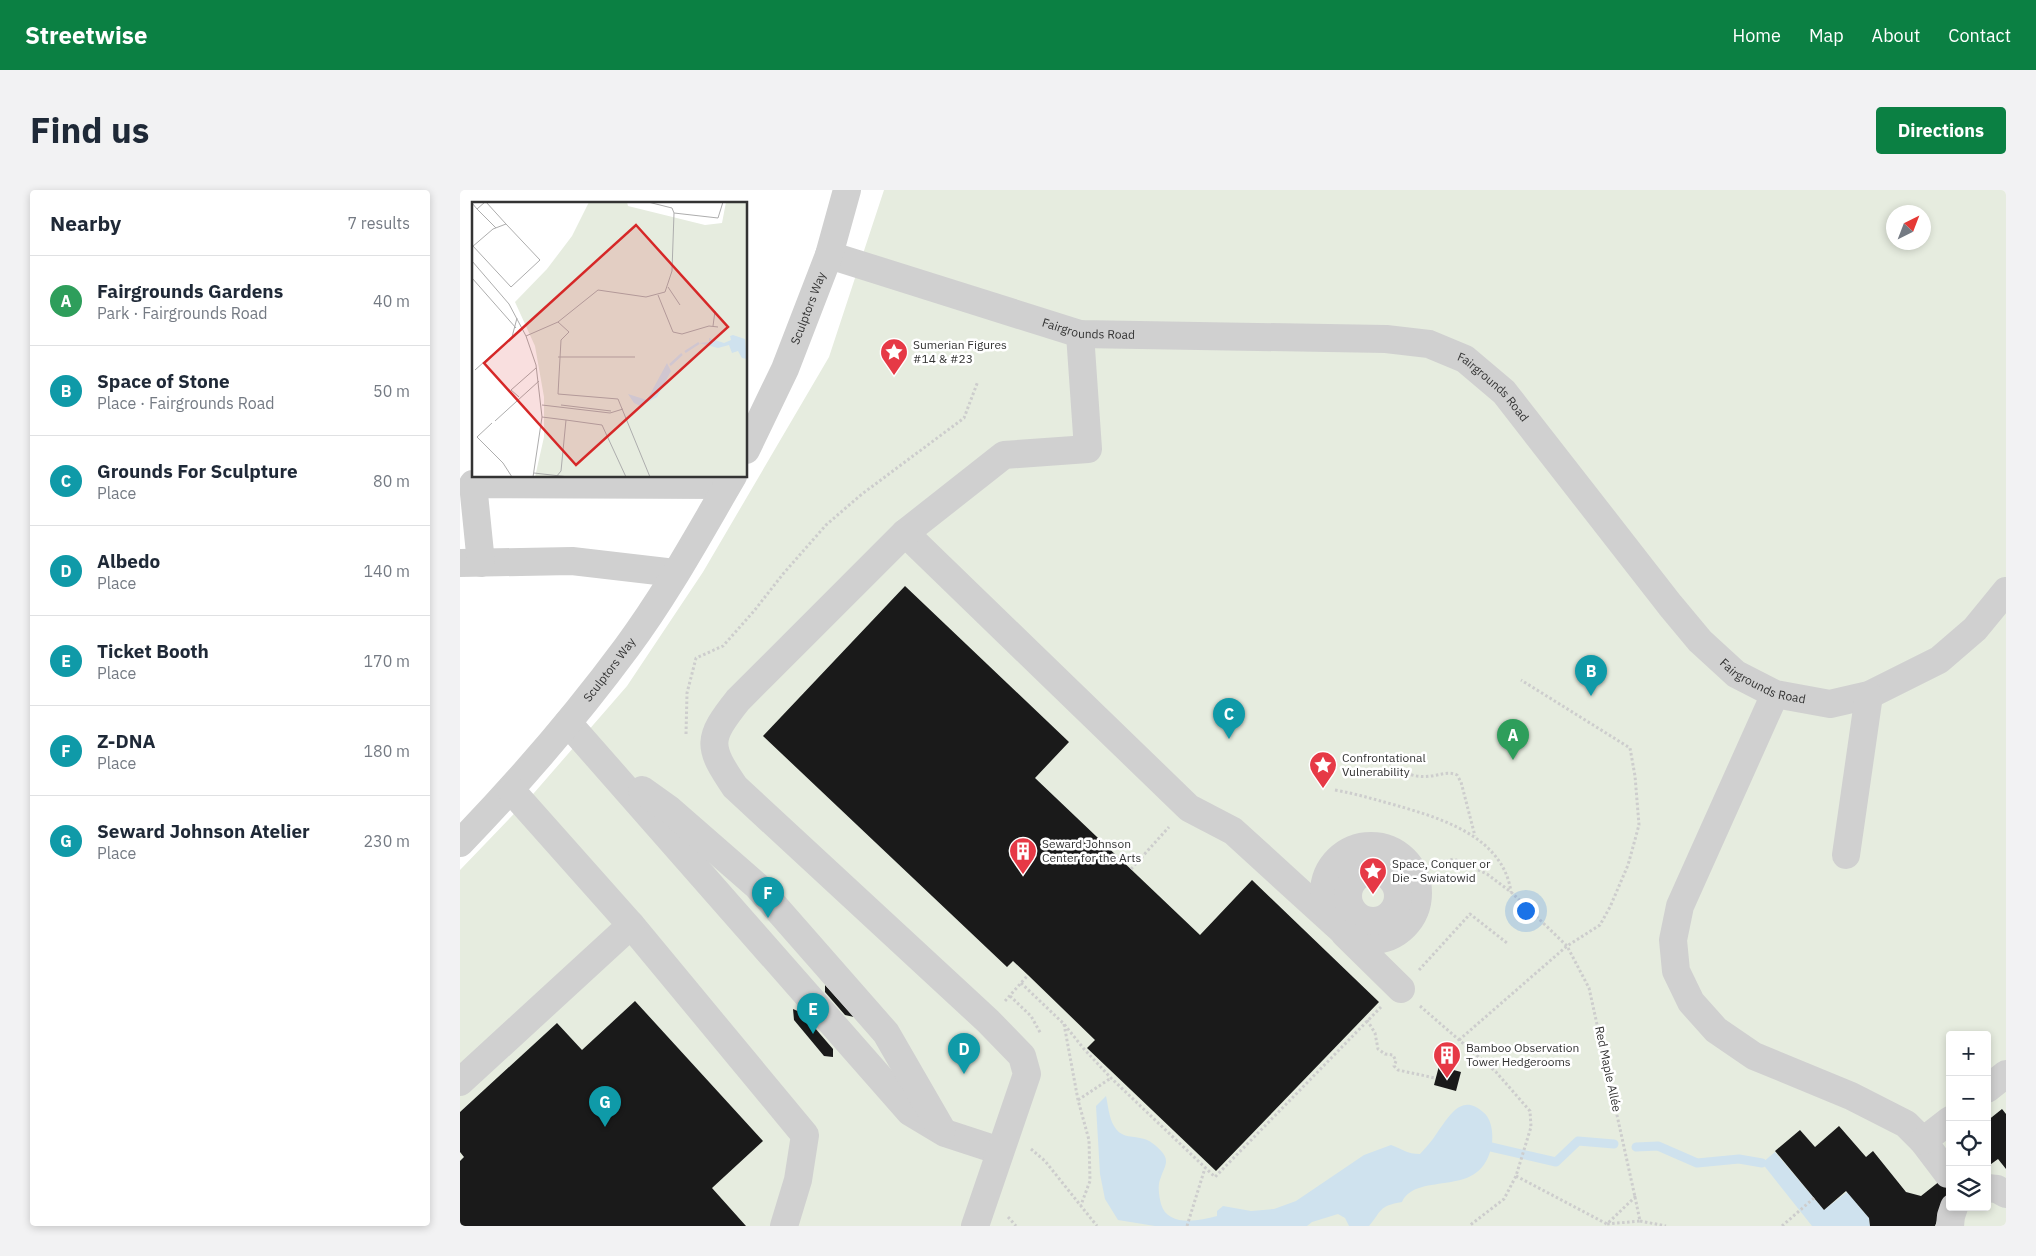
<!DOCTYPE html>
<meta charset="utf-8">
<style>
body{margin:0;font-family:"IBM Plex Sans",sans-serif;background:#f2f2f3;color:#1f2937}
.controls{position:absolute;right:15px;bottom:15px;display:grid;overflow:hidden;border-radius:5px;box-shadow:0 2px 8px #0003}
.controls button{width:45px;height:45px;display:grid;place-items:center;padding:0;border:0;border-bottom:1px solid #e0e1e3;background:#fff;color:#1f2937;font:25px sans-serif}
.compass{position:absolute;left:1426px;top:15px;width:45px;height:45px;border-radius:50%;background:#fff;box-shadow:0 2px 8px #0003;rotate:42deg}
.you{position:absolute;left:1065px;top:720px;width:18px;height:18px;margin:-12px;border:4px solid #fff;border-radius:50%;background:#1a73e8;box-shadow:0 0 0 8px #1a73e833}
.badge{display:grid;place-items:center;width:32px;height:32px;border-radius:50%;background:#0b8043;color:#fff;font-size:16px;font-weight:700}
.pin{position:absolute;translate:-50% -41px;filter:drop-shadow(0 1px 2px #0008)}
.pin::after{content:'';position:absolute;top:26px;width:18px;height:15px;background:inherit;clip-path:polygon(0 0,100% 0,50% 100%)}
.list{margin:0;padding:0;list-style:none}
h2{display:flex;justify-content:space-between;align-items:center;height:65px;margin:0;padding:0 20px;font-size:21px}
h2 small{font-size:16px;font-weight:400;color:#747a83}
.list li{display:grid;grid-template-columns:32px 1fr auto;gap:15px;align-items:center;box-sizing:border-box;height:90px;padding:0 20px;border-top:1px solid #e0e1e3}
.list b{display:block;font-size:19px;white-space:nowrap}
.list p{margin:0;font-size:16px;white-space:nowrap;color:#747a83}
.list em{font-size:16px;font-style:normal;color:#747a83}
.icon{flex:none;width:28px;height:28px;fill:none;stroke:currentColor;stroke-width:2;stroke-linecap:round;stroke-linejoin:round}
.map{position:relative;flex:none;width:1546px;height:1036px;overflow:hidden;border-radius:5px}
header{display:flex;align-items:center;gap:30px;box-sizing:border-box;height:70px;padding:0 25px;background:#0b8043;color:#fff}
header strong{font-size:24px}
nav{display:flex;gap:28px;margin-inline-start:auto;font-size:18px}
.intro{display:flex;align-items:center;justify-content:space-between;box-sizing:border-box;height:120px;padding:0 30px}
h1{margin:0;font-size:35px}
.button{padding:12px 22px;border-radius:5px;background:#0b8043;color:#fff;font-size:18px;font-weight:700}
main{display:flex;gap:30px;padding:0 30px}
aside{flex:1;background:#fff;border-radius:5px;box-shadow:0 2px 8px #0003}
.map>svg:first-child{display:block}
.green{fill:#e6ecdf;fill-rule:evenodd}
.water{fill:#cfe2ee}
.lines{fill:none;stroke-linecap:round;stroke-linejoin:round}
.stream{stroke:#cfe2ee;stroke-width:9}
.building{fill:#1a1a1a}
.path{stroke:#cdcdcd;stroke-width:3;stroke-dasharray:2.5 2.5;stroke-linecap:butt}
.minor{stroke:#d0d0d0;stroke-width:28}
.labels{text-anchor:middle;stroke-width:5;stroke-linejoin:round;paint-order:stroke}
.street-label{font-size:12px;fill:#333;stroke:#fff}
.poi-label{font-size:12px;fill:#333;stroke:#fff;text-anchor:start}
.inset-river{fill:none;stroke:#cfe2ee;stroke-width:2.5}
.inset-road{fill:none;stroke:#adadad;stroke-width:1}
.view{fill:#d62828;fill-opacity:0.15;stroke:#d62828;stroke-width:2.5}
.inset-edge{fill:none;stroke:#333;stroke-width:2.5}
</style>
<header>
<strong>Streetwise</strong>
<nav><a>Home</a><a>Map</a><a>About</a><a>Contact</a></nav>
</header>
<div class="intro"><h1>Find us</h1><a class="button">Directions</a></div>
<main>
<aside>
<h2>Nearby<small>7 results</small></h2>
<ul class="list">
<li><span class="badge" style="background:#2e9e5b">A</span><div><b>Fairgrounds Gardens</b><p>Park · Fairgrounds Road</p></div><em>40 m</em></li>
<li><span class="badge" style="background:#0f9aa8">B</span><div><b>Space of Stone</b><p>Place · Fairgrounds Road</p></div><em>50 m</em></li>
<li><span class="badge" style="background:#0f9aa8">C</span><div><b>Grounds For Sculpture</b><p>Place</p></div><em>80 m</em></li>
<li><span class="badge" style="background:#0f9aa8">D</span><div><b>Albedo</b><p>Place</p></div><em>140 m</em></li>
<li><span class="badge" style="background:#0f9aa8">E</span><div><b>Ticket Booth</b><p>Place</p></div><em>170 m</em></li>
<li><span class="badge" style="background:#0f9aa8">F</span><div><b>Z-DNA</b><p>Place</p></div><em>180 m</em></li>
<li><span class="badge" style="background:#0f9aa8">G</span><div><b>Seward Johnson Atelier</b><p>Place</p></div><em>230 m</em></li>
</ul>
</aside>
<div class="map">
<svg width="1546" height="1036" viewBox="0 0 1546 1036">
<rect width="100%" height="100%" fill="#fff"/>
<path class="green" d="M424,0H1546V1036H0V680L74,603L167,496L243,382L369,167ZM1434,22H1464V52H1434ZM1490,845H1527V1017H1490Z"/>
<path class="water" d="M646,906C648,915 649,928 654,936C660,947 669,946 680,948C689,949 697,956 702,962C710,971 704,978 701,987C697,995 699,1006 701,1014C707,1036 736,1032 757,1026V1021L763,1016L791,1021L814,1019L836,1011L904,965L931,955C942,959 947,964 960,964C966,957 972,951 977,943C988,928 1001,902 1023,922C1032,929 1033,943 1032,953C1023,1012 958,979 942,1012C918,1016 922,1021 909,1036H889L885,1028L878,1024L852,1032L847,1036H695L658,1030L645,1009L640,984L636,916Z
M1315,962L1364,1020L1387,1002L1409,1028L1410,1036H1352L1302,973Z"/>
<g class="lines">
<path class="stream" d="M1031,957L1096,972L1118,951L1154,954
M1176,957L1198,956L1237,973L1279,969L1302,973"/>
</g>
<path class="building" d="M445,396L609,552L575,588L740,745L792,690L919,812L756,981L627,858L635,850L568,785L553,771L547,777L303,546Z
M365,795L394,827L385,825L365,802Z
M175,811L303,951L252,998L286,1036H0V971L4,967L0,962V922L97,833L122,860Z
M333,819L342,823L373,859V867L364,866L334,830Z
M979,876L1001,882L996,901L974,895Z
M1542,919L1546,924V979L1538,969L1527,977V931Z
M1379,936L1406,967L1413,961L1446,1002L1461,1006L1490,983V1009L1484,1013L1475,1036H1410L1409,1028L1386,1001L1364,1020L1315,961L1340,940L1355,957Z"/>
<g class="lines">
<path class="path" d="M226,544L227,503L236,468L263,456L294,421L323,384L366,335L402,304L504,228L518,191
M923,565C933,580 953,589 971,586C980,585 988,581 997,585L1001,592L1015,646
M875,600C897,604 913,609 935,615C980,628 1043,646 1051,702
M971,675L994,669L1027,684L1051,702L1107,756L1129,798L1175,1007
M671,679L709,637
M959,780L1010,724L1047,753
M561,793L604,834L624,859L651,888L755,987L921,817
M550,806L571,826L581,844
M545,811L568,785
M960,816L1036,882L1070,921L1071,937L1056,986L1044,1009L1009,1036
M907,830L915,843L918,859L925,864L933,865L936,871L934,876L938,880L975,888
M604,834L618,910L629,950L630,991L621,1015
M999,850L1107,756L1140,735L1150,717L1168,675L1179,635L1175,586L1170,558L1061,490
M618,910L651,888
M571,959L585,971L637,1036
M1056,986L1147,1034L1146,1036
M1175,1007L1180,1031L1147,1034Z
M548,1027L556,1036
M1180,1031L1206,1036
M727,1036L745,978
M1322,1036L1354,1008"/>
<g class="minor">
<path id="s1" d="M369,65L620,144L926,149L969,154L1005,169L1044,202L1210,415L1240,451L1276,484L1315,504L1370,514L1409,505L1479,470L1515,439L1546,401"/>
<path id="s2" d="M286,260L325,179L369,65L387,0"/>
<path d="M445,343L729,618L773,641L875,734"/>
<path d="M0,373L112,371L215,383"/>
<path d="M21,373L13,294L267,295"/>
<path d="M1315,504L1220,716L1213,750L1216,781L1231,812L1256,840L1294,866L1391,906L1446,934L1463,951L1488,984"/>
<path d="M108,533L450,922L485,943L540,961"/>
<path d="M182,600L210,620L297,696L426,843L482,940"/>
<path id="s3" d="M0,653C60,591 116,526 167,457C207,403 239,344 273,286"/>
<circle cx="911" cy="703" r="47"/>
<path d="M1386,665L1409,505"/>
<circle cx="913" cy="706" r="25"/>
<path d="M171,735L345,945L338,990L324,1036"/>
<path d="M885,744L941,799"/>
<path d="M0,892L171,735L51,600"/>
<path d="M1527,899L1546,884"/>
<path d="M1463,951L1490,930"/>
<path d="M1527,998L1537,999L1546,1004"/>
<path d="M515,1036L567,884L562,866L528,831L275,597C247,556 247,549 278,510L445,343L544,265L628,259L620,144"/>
<path d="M1490,1036L1491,1026L1494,1017"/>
</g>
</g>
<defs>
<g id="sight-pin" transform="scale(1.4375)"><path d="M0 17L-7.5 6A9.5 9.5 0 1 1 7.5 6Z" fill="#e63946" stroke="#fff"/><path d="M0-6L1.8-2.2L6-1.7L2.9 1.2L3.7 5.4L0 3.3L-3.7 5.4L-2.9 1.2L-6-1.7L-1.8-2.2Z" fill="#fff"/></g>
<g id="building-pin" transform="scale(1.4375)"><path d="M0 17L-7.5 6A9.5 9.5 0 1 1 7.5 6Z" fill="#e63946" stroke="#fff"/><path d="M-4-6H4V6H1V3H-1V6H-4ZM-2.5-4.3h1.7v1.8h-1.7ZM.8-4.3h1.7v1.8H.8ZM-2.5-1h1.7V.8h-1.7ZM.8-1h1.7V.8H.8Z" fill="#fff"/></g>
</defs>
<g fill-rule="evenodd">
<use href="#sight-pin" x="434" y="162"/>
<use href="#sight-pin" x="863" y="575"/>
<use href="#building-pin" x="563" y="661"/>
<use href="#sight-pin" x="913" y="681"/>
<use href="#building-pin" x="987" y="865"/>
</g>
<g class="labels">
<g class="street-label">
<text dy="4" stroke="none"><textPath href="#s2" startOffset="155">Sculptors Way</textPath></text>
<text dy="4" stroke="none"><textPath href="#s1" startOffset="271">Fairgrounds Road</textPath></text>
<text dy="4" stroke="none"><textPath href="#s1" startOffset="691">Fairgrounds Road</textPath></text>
<text dy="4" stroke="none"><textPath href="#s3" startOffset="229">Sculptors Way</textPath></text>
<text dy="4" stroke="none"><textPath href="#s1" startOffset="1096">Fairgrounds Road</textPath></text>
<text transform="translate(1148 879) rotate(78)" y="4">Red Maple Allée</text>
</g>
<g class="poi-label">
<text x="453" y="159">Sumerian Figures<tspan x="453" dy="14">#14 &amp; #23</tspan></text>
<text x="882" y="572">Confrontational<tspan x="882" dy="14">Vulnerability</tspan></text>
<text x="582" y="658">Seward Johnson<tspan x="582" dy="14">Center for the Arts</tspan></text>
<text x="932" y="678">Space, Conquer or<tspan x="932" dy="14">Die - Swiatowid</tspan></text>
<text x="1006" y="862">Bamboo Observation<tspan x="1006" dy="14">Tower Hedgerooms</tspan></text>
</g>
</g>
<g transform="translate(12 12)">
<rect width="275" height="275" fill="#fff"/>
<path d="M117,0H155L156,4L233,23L250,21L254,0H275V275H63L72,235V195L63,144L43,100L75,67L100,34Z" fill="#e6ecdf"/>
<path d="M261,133L273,137L275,157L270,156L266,149L260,151L257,143L246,146L227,141L237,140V136L252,141L259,138L258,134ZM195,161L199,169L185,195L168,204L162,201L156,192L175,198Z" fill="#cfe2ee"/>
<path class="inset-river" d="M213,150L227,141M198,163L210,152"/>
<path class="inset-road" d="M176,0L200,6L202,11L246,16L251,0M0,1L5,7L13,0M5,7L24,26M0,43L39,85L68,58L34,22M0,45L21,27L34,22L14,0M0,59L37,102L54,134L64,163L70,215L61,275M0,76L44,126M196,85L208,103M186,93L201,130L210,132L237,124L246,125M86,120L97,130L89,138L86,192L146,197L178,275M241,124L243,109M54,134L86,120L126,88L174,95L193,90L200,69L202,11M86,155H163M3,168L40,135L45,116M47,195L39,188L64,166M70,203L138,211L151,207M89,203L139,209M70,215L94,218L89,269L84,275M94,218L130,223L154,275M23,219L67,179M20,221L5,235L31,261L40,275M62,271L97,275"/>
<path class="view" d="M164,23L256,125L104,263L12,161Z"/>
<rect width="275" height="275" class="inset-edge"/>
</g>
</svg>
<div class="controls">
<button>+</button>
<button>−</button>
<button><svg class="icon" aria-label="locate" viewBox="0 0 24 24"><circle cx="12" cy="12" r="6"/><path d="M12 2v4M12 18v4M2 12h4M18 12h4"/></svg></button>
<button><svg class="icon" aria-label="layers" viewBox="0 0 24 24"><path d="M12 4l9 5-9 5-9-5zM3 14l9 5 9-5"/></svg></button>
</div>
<svg class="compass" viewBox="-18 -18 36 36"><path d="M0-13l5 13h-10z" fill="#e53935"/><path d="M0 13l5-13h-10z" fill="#747a83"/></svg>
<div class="you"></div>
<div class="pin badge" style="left:1053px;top:570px;background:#2e9e5b">A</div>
<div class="pin badge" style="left:1131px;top:506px;background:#0f9aa8">B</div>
<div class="pin badge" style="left:769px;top:549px;background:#0f9aa8">C</div>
<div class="pin badge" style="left:504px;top:884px;background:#0f9aa8">D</div>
<div class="pin badge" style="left:353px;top:844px;background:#0f9aa8">E</div>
<div class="pin badge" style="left:308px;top:728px;background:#0f9aa8">F</div>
<div class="pin badge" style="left:145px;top:937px;background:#0f9aa8">G</div>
</div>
</main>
